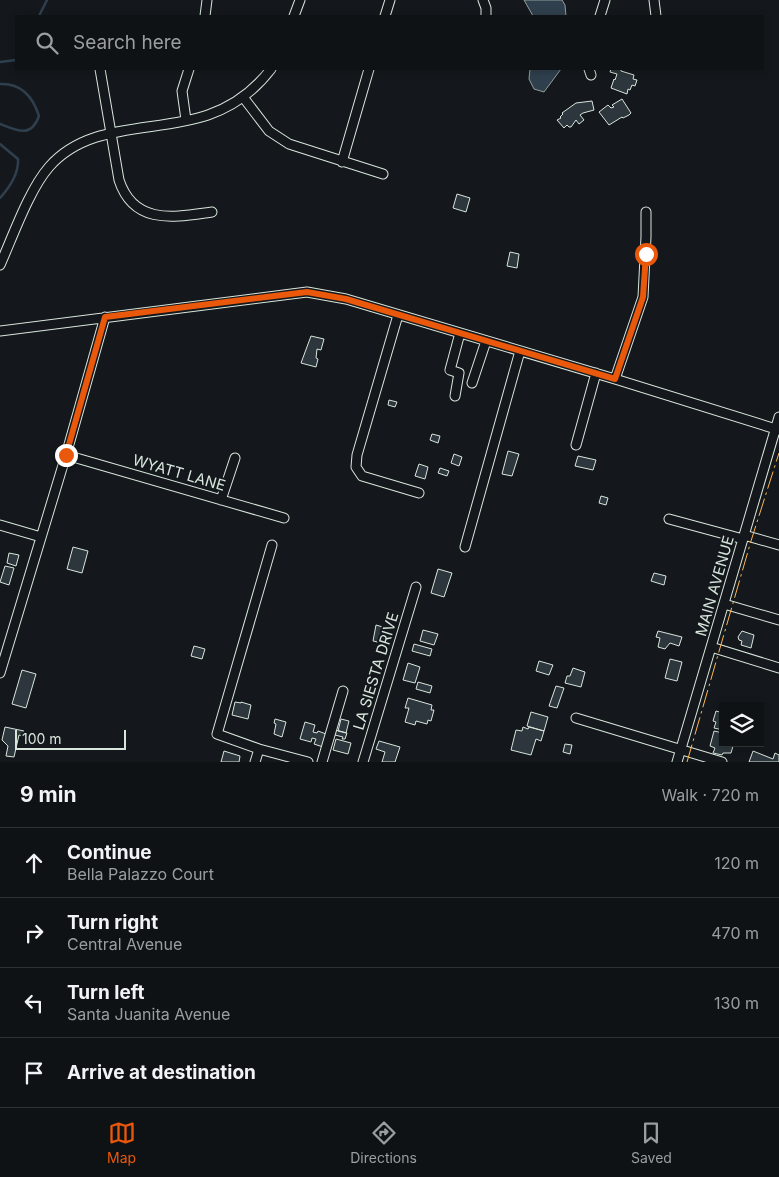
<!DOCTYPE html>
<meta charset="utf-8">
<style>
body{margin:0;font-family:Inter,sans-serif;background:#181b1e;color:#f1f3f6}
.controls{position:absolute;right:15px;bottom:15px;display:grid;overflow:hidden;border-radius:0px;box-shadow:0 2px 8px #0003}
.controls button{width:45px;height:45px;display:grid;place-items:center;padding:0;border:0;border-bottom:1px solid #2f3234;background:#0f1215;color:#f1f3f6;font:25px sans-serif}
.scale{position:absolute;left:15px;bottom:12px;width:111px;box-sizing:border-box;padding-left:5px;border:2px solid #d8e6dc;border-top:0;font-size:14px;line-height:18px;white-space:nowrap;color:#d8e6dc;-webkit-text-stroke:4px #14181c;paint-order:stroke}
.stop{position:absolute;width:15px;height:15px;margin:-11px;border:4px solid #ea580c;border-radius:50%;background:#fff}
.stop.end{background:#ea580c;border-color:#fff;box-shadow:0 1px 5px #0008}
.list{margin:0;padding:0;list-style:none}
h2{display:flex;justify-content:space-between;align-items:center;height:65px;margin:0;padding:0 20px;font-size:21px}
h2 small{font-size:16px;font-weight:400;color:#9b9ea0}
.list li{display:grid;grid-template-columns:32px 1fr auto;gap:15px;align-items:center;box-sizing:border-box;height:70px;padding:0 20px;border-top:1px solid #2f3234}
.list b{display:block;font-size:19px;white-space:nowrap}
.list p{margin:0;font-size:16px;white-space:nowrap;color:#9b9ea0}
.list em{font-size:16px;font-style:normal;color:#9b9ea0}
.icon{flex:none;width:28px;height:28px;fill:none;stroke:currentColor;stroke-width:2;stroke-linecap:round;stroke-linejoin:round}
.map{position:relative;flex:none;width:779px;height:762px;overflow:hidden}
.search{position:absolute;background:#0f1215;box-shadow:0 2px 8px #0003;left:15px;right:15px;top:15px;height:55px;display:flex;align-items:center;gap:12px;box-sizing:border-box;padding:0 18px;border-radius:0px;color:#9b9ea0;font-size:19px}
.sheet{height:345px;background:#0f1215}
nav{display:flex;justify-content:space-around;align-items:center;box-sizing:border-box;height:70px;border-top:1px solid #2f3234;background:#0f1215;font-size:14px;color:#9b9ea0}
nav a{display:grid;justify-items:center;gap:2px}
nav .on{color:#ea580c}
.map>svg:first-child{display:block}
.water{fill:#2f3f4d;stroke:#939e99}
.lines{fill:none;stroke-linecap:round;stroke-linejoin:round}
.stream{stroke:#2f3f4d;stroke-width:2.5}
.building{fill:#2c363c;stroke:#d8e6dc}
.minor-casing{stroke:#d8e6dc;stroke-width:11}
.minor{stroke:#14181c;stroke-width:9}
.power{stroke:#ffb74d;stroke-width:1;stroke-dasharray:18 4 2.5 4;stroke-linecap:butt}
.route{stroke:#ea580c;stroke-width:6}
.labels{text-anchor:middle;stroke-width:4;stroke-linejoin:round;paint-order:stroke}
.street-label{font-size:15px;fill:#d8e6dc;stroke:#14181c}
</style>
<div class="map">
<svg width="779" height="762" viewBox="0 0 779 762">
<rect width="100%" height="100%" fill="#14181c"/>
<path class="water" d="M524,0H562L565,5L566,16H533Z
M530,69H561L544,92L534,89L529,79Z"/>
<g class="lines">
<path class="stream" d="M39,16L47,0
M0,62L16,60
M0,84C21,83 33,97 39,116C31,138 18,131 0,124
M0,144L18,159C19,174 10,187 0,198"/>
</g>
<path class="building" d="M611,69H621V71L634,75L633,79L637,80L635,86L632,85L630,90L628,89L627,94L611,88L614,79L615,80L617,74L610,72Z
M622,99L631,113L629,115L623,118L622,117L609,125L599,112L608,105L611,108L614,107L612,105Z
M592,101L594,110L583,113L580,115L584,120L579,124L576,120L571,127H569L567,125L564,128L557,120L561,118L560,117L563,114L562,113L576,103Z
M457,194L470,198L466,212L453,208Z
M510,252L519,254L517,268L507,266Z
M311,336L324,339L321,350L317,349L316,358L318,359L316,367L301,363Z
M389,400L397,402L395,407L388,405Z
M432,434L440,436L438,443L430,440Z
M508,451L519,454L512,476L502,474Z
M454,454L462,457L459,466L451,463Z
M578,456L596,460L593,470L575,466Z
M419,464L428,467L425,479L415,476Z
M440,468L449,471L447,476L438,473Z
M601,496L608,498L606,505L599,503Z
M73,547L88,551L82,573L67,569Z
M9,553L19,555L16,566L7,563Z
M5,566L14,568L9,585L0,582Z
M438,569L452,573L444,597L431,593Z
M654,573L666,576L664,585L651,581Z
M376,625L386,628L382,643L373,641Z
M423,630L438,634L434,645L420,641Z
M658,631L682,637L679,646L670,643L665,649L658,647L660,638L656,637Z
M742,631L754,635L751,648L741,645L742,641L739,640L738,637Z
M414,644L432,649L430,656L412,651Z
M194,646L205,649L202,659L191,656Z
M670,659L682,662L677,681L665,678Z
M539,661L553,665L549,675L536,671Z
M408,663L420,667L415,683L403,680Z
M573,668L585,672L581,687L565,683L567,676H570Z
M22,670L36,674L26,708L12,704Z
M418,682L432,686L430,693L416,689Z
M556,686L564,688L557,708L549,706Z
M408,698L432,705L431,710H434L431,721L428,720L427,724L416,721L415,725L405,722L409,708H405Z
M235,702L241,703V702L251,705L248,719L232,715Z
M716,711L723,713V730L714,728L716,722L713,721Z
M531,712L548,717L544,731L527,726Z
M275,719L286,722L282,737L274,734L276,724L274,723Z
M341,719L349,721L346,733L338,731Z
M305,722L315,725L313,732L317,733L318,731L326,734L323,747L314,744L316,739L312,738L311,742L300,739Z
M5,727L24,731L23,736L19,735L14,757L6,756L8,746L2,740Z
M523,727L528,729L529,727L544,731L541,741L536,739L531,755L511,750L516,730L522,731Z
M336,730L347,733L345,739H342L343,737L335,735Z
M714,731L723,733L721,739H723V743H729V745L733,746L731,753H723L722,755L713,753L715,748L710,746Z
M336,739L351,743L348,754L333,750Z
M379,741L400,747L395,762H382L385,752L376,749Z
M565,744L572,745L570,754L563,752Z
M224,751L240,756L239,762H221Z
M753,751L773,759L775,753L779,755V762H749Z"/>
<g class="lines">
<g class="minor-casing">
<path id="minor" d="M483,0L486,8V16
M654,0L656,16
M205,16L207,0
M294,16L300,0
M385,16L390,0
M600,16L605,0
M100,69L119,180C134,226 175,217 212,212
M589,69L591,75
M243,97L269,131L289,144L383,174
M186,120L182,91L189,69
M342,162L369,69
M0,265C13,236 29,190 49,167C89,121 156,133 208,115C234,106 255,90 271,69
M398,315L357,455L356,467L362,476L419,493
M0,331L307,292L346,299L615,379L779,430
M615,379L643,297L646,237V212
M472,383L486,341
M455,396L459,373L450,370L460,333
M576,445L596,373
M66,455L284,518
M221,500L235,458
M669,519L743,539
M0,525L41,537
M744,535L779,545
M272,545L217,734L259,749L308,762
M465,547L520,351
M724,604L779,620
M711,647L779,668
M0,673L66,455L105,317
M576,718L722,762
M255,762L259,749
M322,762L343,691
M363,762L416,587
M677,762L779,417"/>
</g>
<use href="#minor" class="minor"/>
<path class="power" d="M687,762L751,541L779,453"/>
</g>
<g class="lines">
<path class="route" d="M66,455L105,317L307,292L346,299L615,379L643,297L646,254"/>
</g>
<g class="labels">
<g class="street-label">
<text transform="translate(179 473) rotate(16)" y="5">WYATT LANE</text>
<text transform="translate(715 586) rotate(-74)" y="5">MAIN AVENUE</text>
<text transform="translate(376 671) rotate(-73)" y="5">LA SIESTA DRIVE</text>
</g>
</g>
</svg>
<div class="controls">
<button><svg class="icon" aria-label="layers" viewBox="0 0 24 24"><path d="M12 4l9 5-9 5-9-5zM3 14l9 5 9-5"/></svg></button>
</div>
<div class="scale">100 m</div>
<div class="stop" style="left:646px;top:254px"></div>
<div class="stop end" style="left:66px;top:455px"></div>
<div class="search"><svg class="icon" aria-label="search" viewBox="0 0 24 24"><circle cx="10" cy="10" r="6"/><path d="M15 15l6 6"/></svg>Search here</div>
</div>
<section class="sheet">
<h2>9 min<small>Walk · 720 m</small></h2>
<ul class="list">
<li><svg class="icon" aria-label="ahead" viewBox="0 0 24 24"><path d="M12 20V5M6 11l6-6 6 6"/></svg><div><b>Continue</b><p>Bella Palazzo Court</p></div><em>120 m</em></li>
<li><svg class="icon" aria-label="right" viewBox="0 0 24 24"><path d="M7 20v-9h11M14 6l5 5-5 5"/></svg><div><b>Turn right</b><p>Central Avenue</p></div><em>470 m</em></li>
<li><svg class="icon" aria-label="left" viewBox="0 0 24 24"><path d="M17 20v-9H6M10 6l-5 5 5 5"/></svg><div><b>Turn left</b><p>Santa Juanita Avenue</p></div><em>130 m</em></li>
<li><svg class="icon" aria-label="arrive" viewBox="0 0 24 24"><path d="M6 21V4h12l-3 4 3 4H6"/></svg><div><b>Arrive at destination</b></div></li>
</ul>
</section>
<nav>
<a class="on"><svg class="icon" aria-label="map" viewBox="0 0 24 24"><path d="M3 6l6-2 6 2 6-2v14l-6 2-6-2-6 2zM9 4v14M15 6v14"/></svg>Map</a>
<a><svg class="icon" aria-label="directions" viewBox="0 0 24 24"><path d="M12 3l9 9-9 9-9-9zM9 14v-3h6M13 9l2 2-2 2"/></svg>Directions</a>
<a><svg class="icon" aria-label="saved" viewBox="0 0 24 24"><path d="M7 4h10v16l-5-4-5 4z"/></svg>Saved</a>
</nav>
